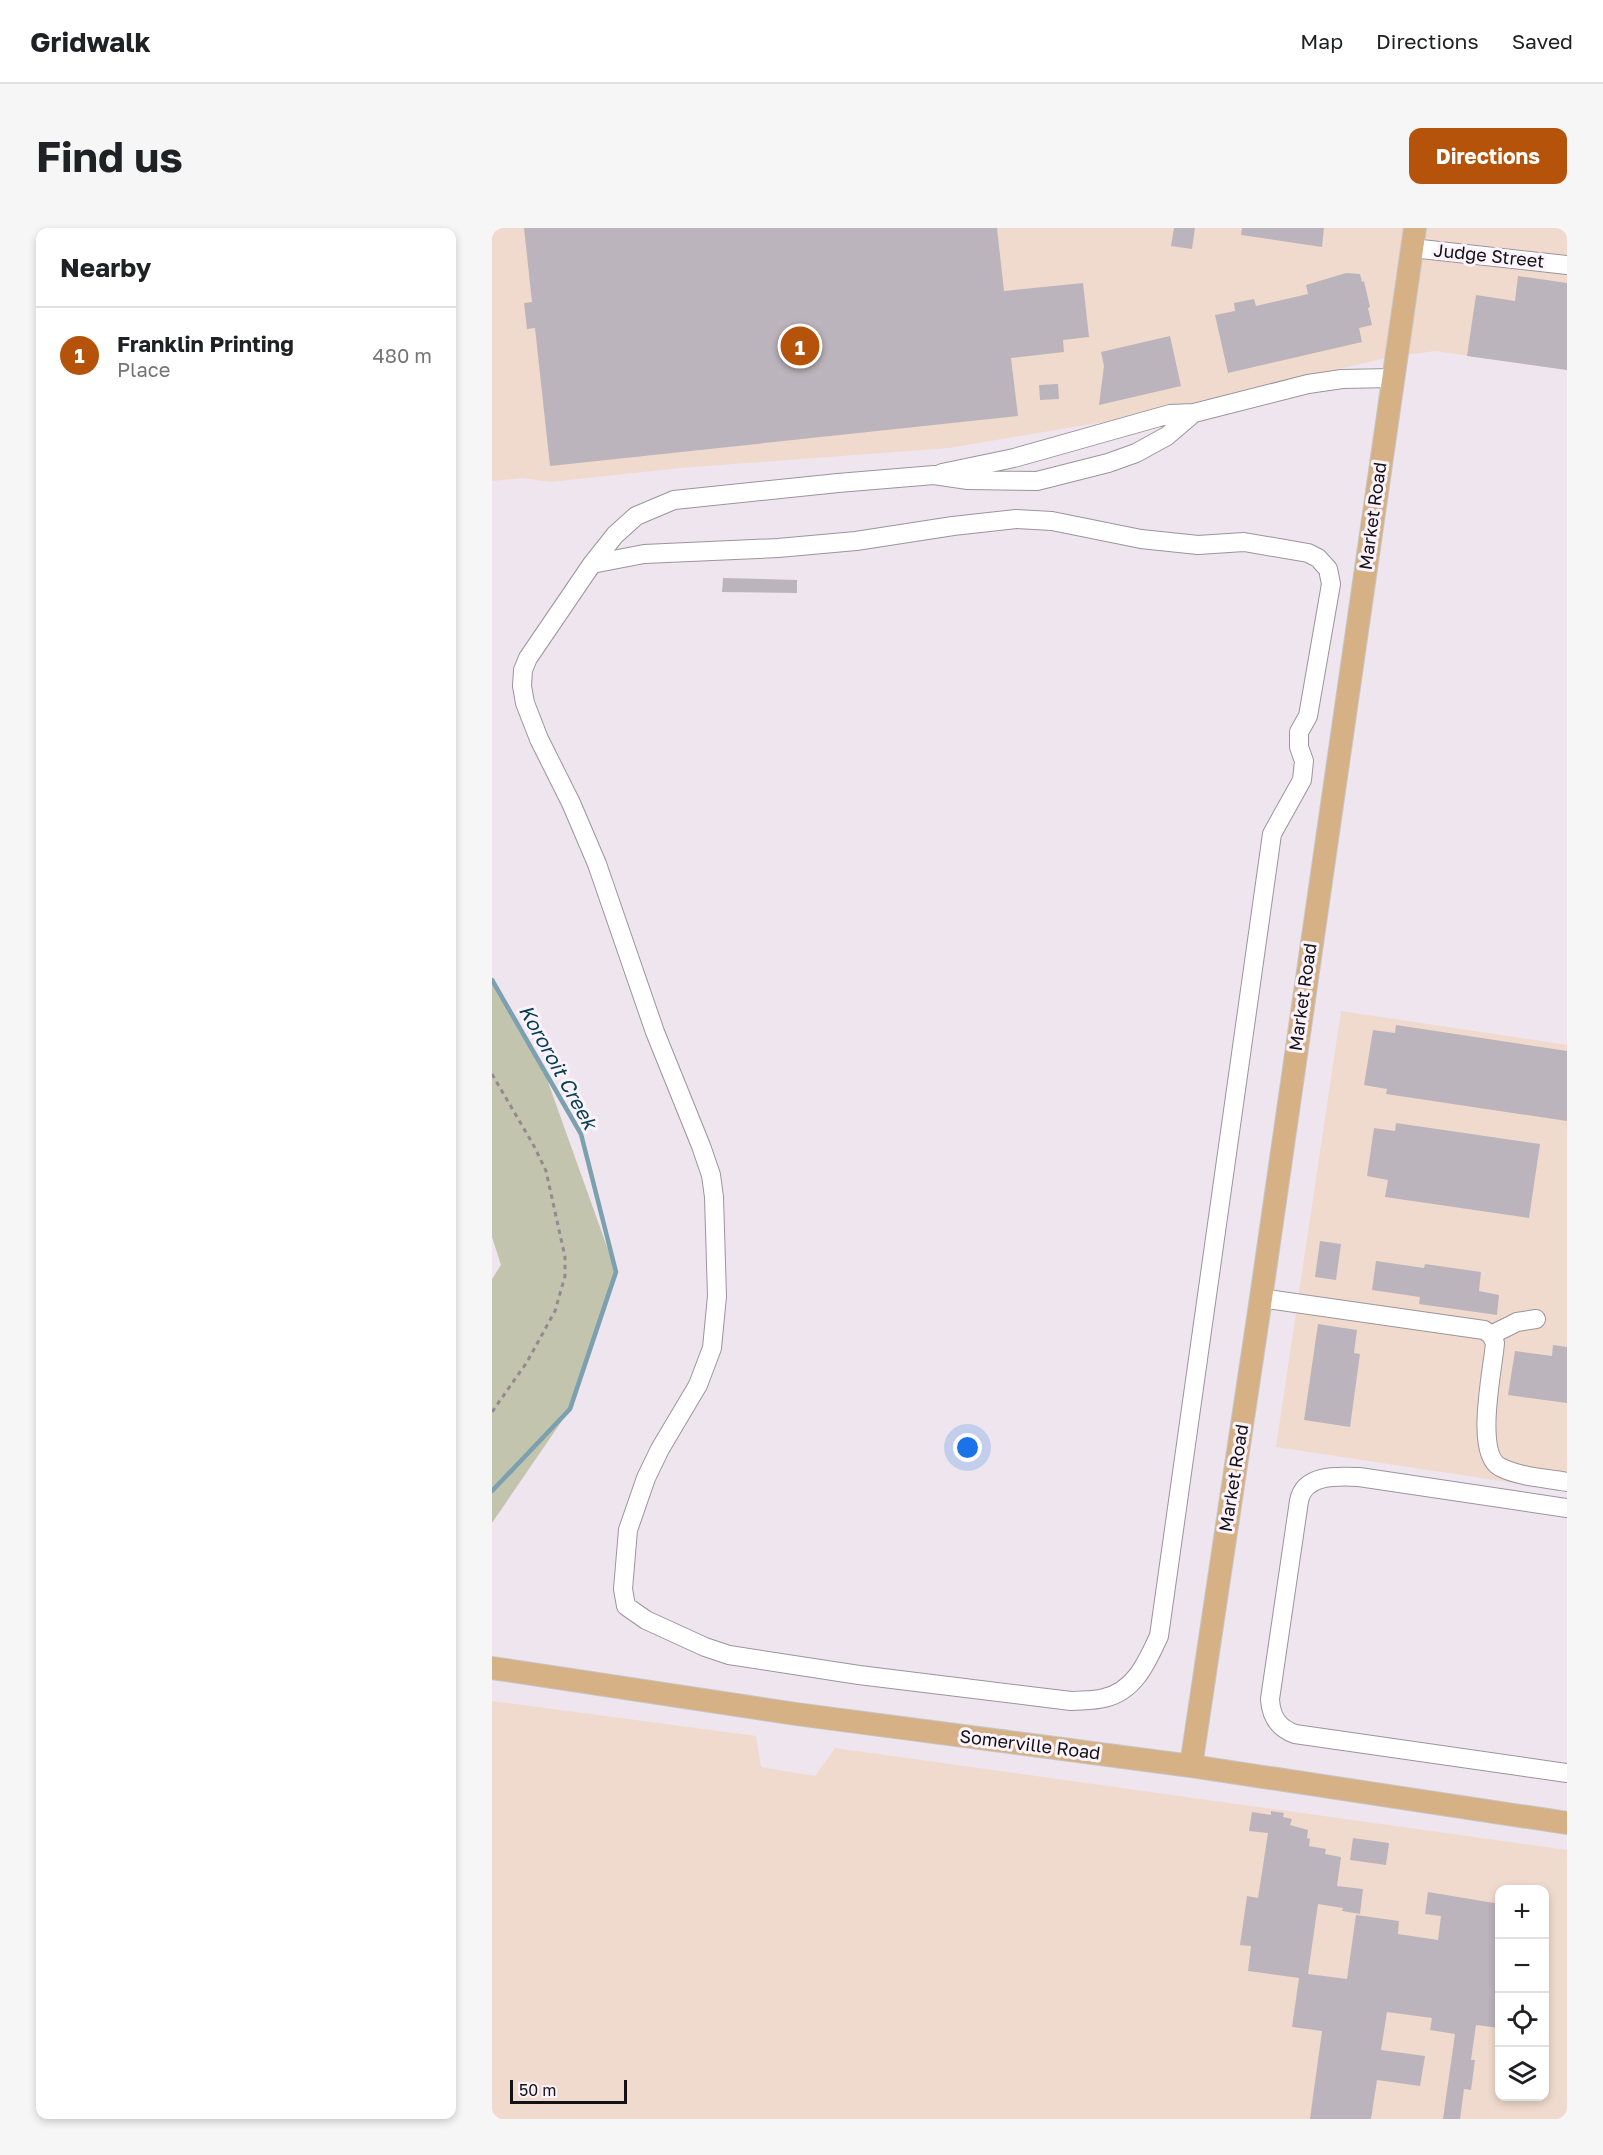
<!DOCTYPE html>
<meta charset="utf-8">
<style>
body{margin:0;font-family:"Golos Text",sans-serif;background:#f6f6f6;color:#202124}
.controls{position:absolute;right:18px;bottom:18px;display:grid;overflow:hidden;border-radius:12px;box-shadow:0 3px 9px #0003}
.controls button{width:54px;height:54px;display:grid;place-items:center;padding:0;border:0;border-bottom:2px solid #e0e0e0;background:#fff;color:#202124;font:30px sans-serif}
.scale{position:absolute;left:18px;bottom:15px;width:117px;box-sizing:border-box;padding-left:6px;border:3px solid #141114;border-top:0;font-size:16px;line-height:21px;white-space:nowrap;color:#141114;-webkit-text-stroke:4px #fbf3fb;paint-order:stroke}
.you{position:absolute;left:476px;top:1220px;width:21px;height:21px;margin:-15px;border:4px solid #fff;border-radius:50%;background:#1a73e8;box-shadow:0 0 0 9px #1a73e833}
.badge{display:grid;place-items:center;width:39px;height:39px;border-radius:50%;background:#b45309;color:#fff;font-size:20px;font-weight:700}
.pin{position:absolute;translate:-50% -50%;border:3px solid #fff;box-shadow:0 2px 6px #0006}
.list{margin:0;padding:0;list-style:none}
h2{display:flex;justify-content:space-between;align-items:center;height:78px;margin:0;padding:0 24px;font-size:26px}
h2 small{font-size:20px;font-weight:400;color:#757577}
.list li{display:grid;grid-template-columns:39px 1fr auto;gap:18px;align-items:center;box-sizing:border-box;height:96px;padding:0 24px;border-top:2px solid #e0e0e0}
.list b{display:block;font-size:22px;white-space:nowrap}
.list p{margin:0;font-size:20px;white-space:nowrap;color:#757577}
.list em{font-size:20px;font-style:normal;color:#757577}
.icon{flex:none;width:33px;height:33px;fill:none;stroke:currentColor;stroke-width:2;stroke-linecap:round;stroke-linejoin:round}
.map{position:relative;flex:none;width:1075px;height:1891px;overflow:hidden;border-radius:12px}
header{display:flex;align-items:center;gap:36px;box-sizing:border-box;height:84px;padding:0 30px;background:#fff;border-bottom:2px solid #e0e0e0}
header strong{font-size:28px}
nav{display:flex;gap:33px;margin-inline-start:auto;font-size:21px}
.intro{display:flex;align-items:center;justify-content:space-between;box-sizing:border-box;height:144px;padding:0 36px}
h1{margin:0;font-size:42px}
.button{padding:15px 27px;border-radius:12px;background:#b45309;color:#fff;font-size:21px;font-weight:700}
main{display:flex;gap:36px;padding:0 36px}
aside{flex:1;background:#fff;border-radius:12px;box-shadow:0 3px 9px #0003}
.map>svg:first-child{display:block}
.industrial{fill:#f0dacd;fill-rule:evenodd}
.green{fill:#c2c4ad}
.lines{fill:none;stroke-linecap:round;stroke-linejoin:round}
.stream{stroke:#7ba0af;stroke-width:4.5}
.building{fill:#bcb4bc}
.minor-casing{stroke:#9c949c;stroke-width:20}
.major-casing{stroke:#c7c6c7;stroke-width:24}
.path{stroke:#918a91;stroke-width:3;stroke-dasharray:4.5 4.5;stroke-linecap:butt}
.minor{stroke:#fff;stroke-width:18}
.major{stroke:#d6b185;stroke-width:22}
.labels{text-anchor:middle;stroke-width:6;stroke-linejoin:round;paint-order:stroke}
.street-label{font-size:18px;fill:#141114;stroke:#fbf3fb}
.water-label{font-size:20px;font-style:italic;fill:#074051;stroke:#fbf3fb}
</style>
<header>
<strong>Gridwalk</strong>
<nav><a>Map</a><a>Directions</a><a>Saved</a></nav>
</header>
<div class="intro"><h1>Find us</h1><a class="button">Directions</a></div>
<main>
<aside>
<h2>Nearby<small></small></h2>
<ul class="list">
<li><span class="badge">1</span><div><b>Franklin Printing</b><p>Place</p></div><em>480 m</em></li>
</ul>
</aside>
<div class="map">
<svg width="1075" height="1891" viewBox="0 0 1075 1891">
<rect width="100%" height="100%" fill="#eee5ee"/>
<path class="industrial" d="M0,0H1075V142L943,123L899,129L635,190L457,220L188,240L58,254L31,250L0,253Z
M849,783L1075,817V1263L784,1219Z
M0,1473L264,1508L269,1539L323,1548L343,1520L1075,1622V1891H0ZM1008,1662H1052V1868H1008Z"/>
<path class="green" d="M0,753L51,840L124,1044L78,1181L0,1295V1051L9,1037L0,1009Z"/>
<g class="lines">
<path class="stream" d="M0,752L89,906L124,1044L78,1181L0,1263"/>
</g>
<path class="building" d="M32,0H505L512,63L591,55L597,109L571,112L572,124L519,130L526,188L58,238L43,100L35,101L32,75L40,74Z
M682,0H703L700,21L679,18Z
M750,0H832L830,19L749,7Z
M854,45L868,46L870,54L872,53L878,79L876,80L880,97L867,100L870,114L736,145L723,87L743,83L742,75L762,71L764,78L816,66L814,57Z
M1026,48L1075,55V142L975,128L984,67L1023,73Z
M678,108L689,158L607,177L612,138L609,124Z
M566,156L567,171L548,172L547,157Z
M231,350L305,352V365L230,364Z
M904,797L1075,823V893L894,866L895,861L872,857L881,802L903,805Z
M904,895L1048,916L1037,990L893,969L896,952L875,948L882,900L903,903Z
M828,1013L849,1016L844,1052L823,1049Z
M884,1033L932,1040L933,1036L989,1044L987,1063L1007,1067L1005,1087L927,1076L928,1069L880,1062Z
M826,1096L865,1102L862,1125L868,1126L858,1199L812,1192Z
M1061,1117L1075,1119V1175L1016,1167L1023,1123L1060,1128Z
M779,1583L792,1585L791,1589L800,1591L798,1597L816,1602L815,1610L818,1611L817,1618L834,1621L833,1626L849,1629L845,1658L871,1661L868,1686L850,1683L851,1680L826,1676L816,1746L855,1751L864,1687L907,1693L906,1706L946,1712L949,1688L933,1686L936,1664L1008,1676V1800L984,1797L979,1832H983L979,1862L972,1861L968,1891H951L963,1806L938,1802L940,1790L895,1784L889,1822L933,1828L928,1858L885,1852L879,1891H818L830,1803L800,1799L807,1750L756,1743L759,1718L748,1717L755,1668L766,1670L776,1605L757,1603L760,1584L779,1587Z
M861,1610L897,1615L894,1637L858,1632Z"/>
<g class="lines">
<g class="minor-casing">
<path id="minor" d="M920,20L1075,37
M450,245L522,230L678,186L702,185
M100,336L152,326L286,320L364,313L461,298L524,291L560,293L649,311L706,317L752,314L816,325L826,330L836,341L839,356L816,488L807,504V519L812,533L810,552L780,606L667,1408C655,1434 643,1463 612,1470C602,1473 589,1472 579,1473L367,1447L237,1427L213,1419L154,1392L134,1378L131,1361L136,1302L154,1250L168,1221L206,1157L220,1120L225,1068L222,969L219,947L209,918L163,804L105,636L79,575L47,511L33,475L30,458L31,442L36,430L100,336L123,307L144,288L182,272L346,255L442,247L476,252L545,253L616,235L644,225L675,208L702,185L816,156L850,151L901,150
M769,1070L992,1102L999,1107L1003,1115C1001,1141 982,1225 1008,1239C1028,1249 1053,1250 1075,1254
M999,1107L1025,1094L1044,1091
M1075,1280L867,1249C845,1248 812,1246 807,1273L778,1471C779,1489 786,1500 803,1506L1075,1545"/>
</g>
<g class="major-casing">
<path id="major" d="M0,1440L304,1486L699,1538L1075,1595
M699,1538L769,1070L923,0"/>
</g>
<path class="path" d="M0,846L42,918L54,943L73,1029V1048L63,1083L35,1134L0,1184"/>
<use href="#minor" class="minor"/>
<use href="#major" class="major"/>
</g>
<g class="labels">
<g class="street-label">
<text transform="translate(997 28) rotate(6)" y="6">Judge Street</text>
<text transform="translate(881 288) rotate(-82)" y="6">Market Road</text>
<text transform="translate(811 769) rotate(-82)" y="6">Market Road</text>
<text transform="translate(742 1250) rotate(-81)" y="6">Market Road</text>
<text transform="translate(538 1517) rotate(7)" y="6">Somerville Road</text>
</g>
<g class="water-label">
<text transform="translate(66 839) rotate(61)" y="7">Kororoit Creek</text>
</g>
</g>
</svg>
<div class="controls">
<button>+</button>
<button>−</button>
<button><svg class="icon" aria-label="locate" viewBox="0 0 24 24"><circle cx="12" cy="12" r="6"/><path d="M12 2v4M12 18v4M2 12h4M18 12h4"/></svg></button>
<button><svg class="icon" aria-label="layers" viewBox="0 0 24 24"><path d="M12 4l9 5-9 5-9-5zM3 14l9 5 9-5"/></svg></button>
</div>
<div class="scale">50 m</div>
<div class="you"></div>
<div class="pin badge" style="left:308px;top:118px">1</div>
</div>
</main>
